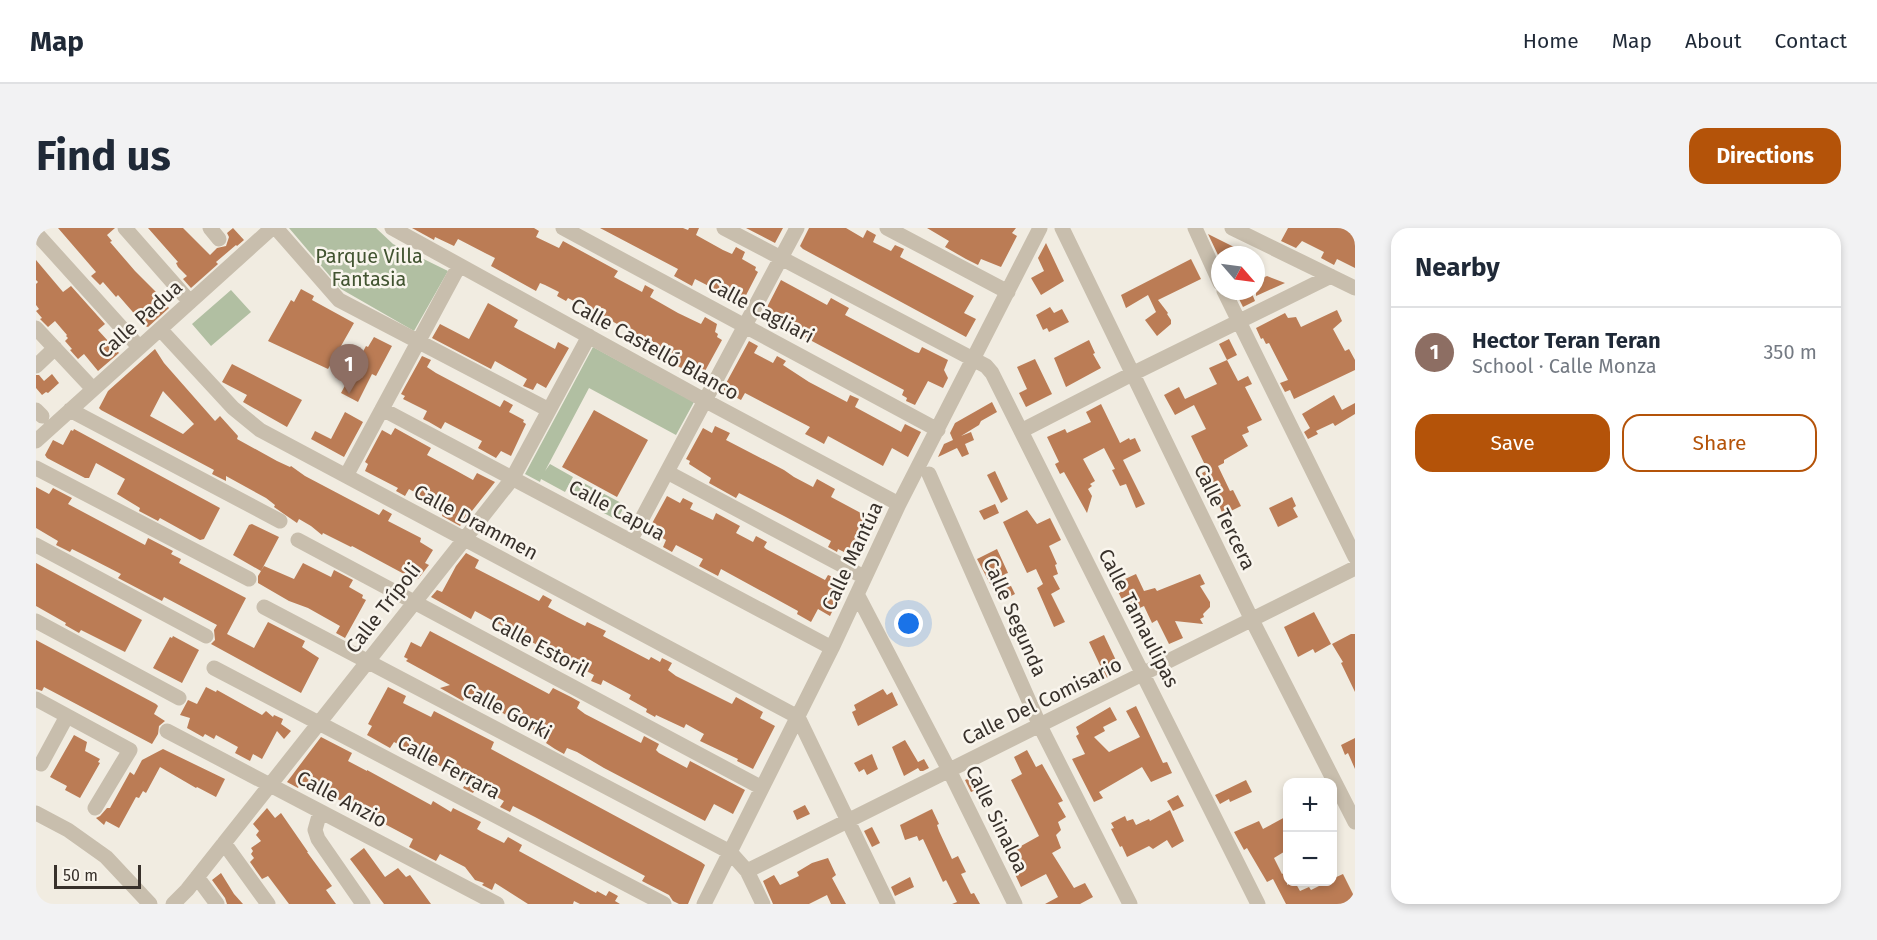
<!DOCTYPE html>
<meta charset="utf-8">
<style>
body{margin:0;font-family:"Fira Sans",sans-serif;background:#f2f2f3;color:#1f2937}
.controls{position:absolute;right:18px;bottom:18px;display:grid;overflow:hidden;border-radius:12px;box-shadow:0 3px 9px #0003}
.controls button{width:54px;height:54px;display:grid;place-items:center;padding:0;border:0;border-bottom:2px solid #e0e1e3;background:#fff;color:#1f2937;font:30px sans-serif}
.compass{position:absolute;left:1175px;top:18px;width:54px;height:54px;border-radius:50%;background:#fff;box-shadow:0 3px 9px #0003;rotate:118deg}
.scale{position:absolute;left:18px;bottom:15px;width:87px;box-sizing:border-box;padding-left:6px;border:3px solid #38312b;border-top:0;font-size:16px;line-height:21px;white-space:nowrap;color:#38312b;-webkit-text-stroke:4px #f9f5ed;paint-order:stroke}
.you{position:absolute;left:873px;top:396px;width:21px;height:21px;margin:-15px;border:4px solid #fff;border-radius:50%;background:#1a73e8;box-shadow:0 0 0 9px #1a73e833}
.badge{display:grid;place-items:center;width:39px;height:39px;border-radius:50%;background:#b45309;color:#fff;font-size:20px;font-weight:700}
.pin{position:absolute;translate:-50% -50px;filter:drop-shadow(0 2px 3px #0008)}
.pin::after{content:'';position:absolute;top:32px;width:21px;height:18px;background:inherit;clip-path:polygon(0 0,100% 0,50% 100%)}
.list{margin:0;padding:0;list-style:none}
h2{display:flex;justify-content:space-between;align-items:center;height:78px;margin:0;padding:0 24px;font-size:26px}
h2 small{font-size:20px;font-weight:400;color:#747a83}
.list li{display:grid;grid-template-columns:39px 1fr auto;gap:18px;align-items:center;box-sizing:border-box;height:90px;padding:0 24px;border-top:2px solid #e0e1e3}
.list b{display:block;font-size:22px;white-space:nowrap}
.list p{margin:0;font-size:20px;white-space:nowrap;color:#747a83}
.list em{font-size:20px;font-style:normal;color:#747a83}
.actions{display:flex;gap:12px;padding:18px 24px}
.actions a{flex:1;padding:14px 0;border:2px solid #b45309;border-radius:18px;text-align:center;font-size:21px;color:#b45309}
.actions .main{background:#b45309;color:#fff}
.map{position:relative;flex:none;width:1319px;height:676px;overflow:hidden;border-radius:18px}
header{display:flex;align-items:center;gap:36px;box-sizing:border-box;height:84px;padding:0 30px;background:#fff;border-bottom:2px solid #e0e1e3}
header strong{font-size:28px}
nav{display:flex;gap:33px;margin-inline-start:auto;font-size:21px}
.intro{display:flex;align-items:center;justify-content:space-between;box-sizing:border-box;height:144px;padding:0 36px}
h1{margin:0;font-size:42px}
.button{padding:15px 27px;border-radius:18px;background:#b45309;color:#fff;font-size:21px;font-weight:700}
main{display:flex;gap:36px;padding:0 36px}
aside{flex:1;background:#fff;border-radius:18px;box-shadow:0 3px 9px #0003}
.map>svg:first-child{display:block}
.green{fill:#b1bfa2}
.building{fill:#bb7c55;fill-rule:evenodd}
.lines{fill:none;stroke-linecap:round;stroke-linejoin:round}
.minor{stroke:#c8bead;stroke-width:15}
.labels{text-anchor:middle;stroke-width:5;stroke-linejoin:round;paint-order:stroke}
.park-label{font-size:20px;fill:#425431;stroke:#f9f5ed}
.street-label{font-size:20px;fill:#38312b;stroke:#f9f5ed}
</style>
<header>
<strong>Map</strong>
<nav><a>Home</a><a>Map</a><a>About</a><a>Contact</a></nav>
</header>
<div class="intro"><h1>Find us</h1><a class="button">Directions</a></div>
<main>
<div class="map">
<svg width="1319" height="676" viewBox="0 0 1319 676">
<rect width="100%" height="100%" fill="#f1ece1"/>
<path class="green" d="M253,0H340L357,16L412,43L378,103L305,61Z
M195,62L215,84L175,118L156,96Z
M557,119L658,174L640,207L553,160L509,243L514,236L537,249L529,264L505,251L504,254L489,246Z
M542,252L589,277L581,292L534,267Z"/>
<path class="building" d="M22,0H79L71,7L76,13L74,14L99,43L126,70L125,71L133,80L112,99L109,98L82,67L80,69L67,54L64,57L55,48L60,44Z
M112,0H147L174,27L181,20L190,18L193,9L191,5L197,0L208,12L201,18L200,17L180,34L182,36L155,60L147,51L151,48L142,39L140,35L142,34Z
M376,0H498L503,3L500,9L523,20L527,13L582,43L578,49L606,64L609,57L618,62L614,69L642,85L665,96L669,89L681,96L679,104L682,106L681,109L686,112L669,143L651,133L647,141L638,136L642,128L532,70L530,73L521,68L523,64L509,57L504,55L500,63L455,38L459,30L449,25L422,11L418,18L399,9L398,12Z
M564,0H647L652,2L653,0H663L660,7L687,22L696,26L700,19L709,24L706,31L720,39L719,42L722,44L706,75L659,51L656,58L638,48L642,41Z
M710,0H747L739,15Z
M773,0H810L827,10L831,2L840,7L837,14L855,23L859,17L868,21L864,29L938,68L928,85L940,91L930,109L767,21L764,18Z
M891,0H980L976,5L981,8L965,39L945,31L942,37L930,31L909,19L913,13Z
M1252,0H1319V40L1301,31L1298,37L1285,30L1288,24L1266,13L1260,20L1245,13Z
M1172,6L1198,19L1195,27H1182Z
M1010,15L1028,53L1005,67L995,50L1008,43L1002,30Z
M1155,31L1165,51L1122,72L1132,85L1131,86L1135,92V96L1121,108L1109,92L1120,84L1112,67L1090,80L1085,67Z
M0,32L27,64L35,58L69,96L62,102L83,125L62,143L48,126L42,131L34,122L36,121L29,113L32,110L30,108L31,107L19,93L12,99L4,91L6,90L0,83L3,81L0,77V56L2,54L0,52Z
M1231,48L1249,55L1220,68V53Z
M745,52L791,77L795,70L813,80L809,87L879,124L883,125L886,119L912,132L908,142L912,150L907,160L892,153L879,177L870,173L871,170L866,167L868,162L727,87Z
M265,61L278,68L276,72L318,95L292,141L232,113L255,72L258,74Z
M1199,63H1215L1219,73L1207,79Z
M452,75L482,92L478,99L519,121L522,114L533,120L510,160L501,155L497,162L487,158L491,151L459,133L455,141L396,110L404,96L433,111Z
M1014,79L1018,85L1026,81L1033,94L1013,104L1011,100L1007,102L1000,87Z
M1301,82L1306,93L1297,101L1309,123L1313,121L1319,132V142L1258,171L1254,162L1249,164L1244,155L1252,152L1233,115L1230,116L1227,110L1225,111L1220,100L1249,85L1252,90L1260,89L1265,99Z
M338,109L356,118L340,148L336,146L322,174L305,165L330,118L332,119Z
M1193,111L1201,127L1191,132L1183,116Z
M1053,112L1059,125L1057,126L1065,140L1030,159L1018,130Z
M713,113L722,118L718,125L737,135L741,128L750,133L747,137L773,154L811,174L814,167L823,171L819,179L856,199L865,204L869,196L885,204L872,229L856,220L847,238L792,208L788,216L779,211L769,206L774,199L709,165L705,172L688,163V159Z
M119,121L128,135L179,193L184,188L202,208L201,211L241,233L254,239L255,238L269,248L343,287L347,281L356,286L352,293L385,310L384,314L397,322L389,335L393,337L382,351L371,345L370,347L316,318L315,319L287,305L286,307L275,298L263,291L261,295L238,279L239,277L230,270L190,248V253L176,246L178,242L65,182L63,180L72,163ZM127,163L158,196L147,206L114,188Z
M386,128L395,132L391,139L400,145L464,179L468,172L477,177L473,184L488,192L487,194L490,196L475,228L465,223L460,230L442,220L446,213L409,194L405,201L393,194L387,191L391,183L367,171L369,168L365,166Z
M999,131L1016,166L990,179L983,165L991,161L981,139Z
M1191,132L1202,153L1212,148L1216,156L1209,159L1226,192L1211,199L1213,204L1206,207L1212,218L1188,232V235L1182,238L1194,263L1197,262L1205,278L1187,287L1173,252L1170,253L1166,245L1170,243V239L1155,208L1170,201L1158,177L1139,187L1128,167L1143,159L1149,171L1181,156L1173,140Z
M196,136L266,172L251,199L207,174L211,167L186,154Z
M16,146L23,155L12,165L10,164L6,167L0,160V147H3L8,153Z
M1298,167L1306,182L1319,175V186L1299,198L1297,195L1280,203L1282,206L1272,211L1268,204L1274,200L1266,186Z
M956,174L961,184L945,193L943,197L925,208L935,204L938,212L929,216L933,226L926,229L921,220L902,229L908,216L917,212L914,205L919,195Z
M1065,176L1084,215L1093,210L1094,212L1099,210L1105,223L1087,232L1109,276L1100,280L1090,256L1084,258L1076,242L1079,241L1068,220L1047,231L1059,253L1054,256L1056,258L1052,261L1056,268L1051,285L1028,244L1024,246L1019,236L1023,234L1011,209L1029,201L1031,205L1055,194L1050,184Z
M558,182L612,212L581,269L526,239Z
M309,184L327,194L308,229L275,211L279,203L295,211Z
M679,198L694,205L690,212L748,242L758,249L777,259L781,251L799,261L795,269L836,291V294L839,296L822,327L814,322L812,326L802,321L801,324L792,319L795,313L748,288L703,265L700,270L673,255L675,250L653,236L654,233L650,231L667,200L676,205Z
M359,200L395,220L391,227L419,242L437,252L441,245L459,254L424,298L406,288L407,285L389,277L391,271L373,261L369,268L360,263L362,260L329,243L332,236L329,234L346,202L355,207Z
M38,201L184,280L168,311L164,312L124,290L122,293L103,283L104,280L81,266L89,251L60,235L53,250H49L11,230L9,227L17,212L27,217L35,202L37,203Z
M959,243L972,271L965,275L951,247Z
M0,259L13,266L17,260L36,270L32,276L109,317L112,310L137,323L135,326L145,331L143,335L210,370L191,406L218,420L232,394L269,413L266,419L283,430L265,465L175,416L179,412L178,402L181,397L128,369L126,373L82,350L85,346L46,326L36,321L34,324L20,317L22,313L0,300Z
M631,268L644,275L647,270L657,275L654,281L677,292L680,285L704,298L700,305L717,314L720,308L731,314L728,319L730,321L789,352L792,347L807,353L805,355L809,357L794,388L782,381L775,394L761,386L762,383L685,341L682,348L663,338L667,331L640,317L636,324L627,319L630,312L616,304L617,301L614,299Z
M1256,269L1260,278L1257,280L1262,289L1242,299L1233,280Z
M959,276L963,285L948,292L943,283Z
M991,282L1001,296L1014,290L1025,312L1013,318L1021,336L1019,337L1022,346L1017,348L1024,361L1015,366L1029,394L1018,399L1001,360L1007,356L1000,341L991,345L967,294Z
M216,296L243,309L225,343L197,327L213,297Z
M961,321L972,345L969,346L979,366L967,372L964,365L960,367L941,331Z
M430,325L443,332L439,340L503,373L507,367L516,372L512,379L531,389L549,398L551,394L570,403L567,408L613,432L615,429L624,434L626,430L636,435L632,442L640,448L696,476L700,469L727,484L724,490L739,498L717,541L701,533L702,531L664,513L668,506L650,496L648,500L620,487L619,489L610,484L611,481L593,471L595,467L567,452L565,457L555,453L558,447L531,433L527,440L509,430L512,423L476,403L439,383L435,391L395,369L401,362L406,364L420,338Z
M0,335L106,392L89,424L45,402L43,405L29,397L30,395L0,378Z
M267,335L295,349L298,342L317,352L313,359L327,367L326,370L330,372L309,410L300,405L304,398L272,380L253,373L222,355V348L228,338L258,351Z
M1100,346L1108,363L1119,360L1121,363L1164,346L1169,356L1164,358L1174,374V379L1167,386L1168,389L1164,391L1167,396L1139,393L1147,410L1133,416L1121,392L1116,395L1108,378L1093,385L1078,356Z
M1278,384L1295,416L1279,425L1277,421L1262,429L1248,399Z
M394,403L513,466L517,460L535,469L544,474L541,480L549,486L605,515L608,508L623,516L620,522L623,525L651,540L654,533L709,562L697,586L678,576L669,593L568,540L541,524L531,520L528,526L519,521L510,515L513,510L431,466L427,473L404,460L414,457L370,433L372,431L368,429L375,414L385,419Z
M1315,406H1319V464L1305,435L1307,434L1296,416Z
M1068,407L1085,443L1070,450L1053,414Z
M137,408L163,422L146,455L117,440L134,409L136,410Z
M0,412L120,476L122,478L118,486L129,493L123,498L122,506L116,516L8,459L6,463L0,461Z
M170,459L180,464L181,462L226,487L230,483L237,489L238,487L247,491L245,496L255,503L248,511L241,503L226,531L217,526L214,533L199,525L202,519L180,507L178,511L169,506L167,509L151,500L154,490L144,487L152,472L161,476Z
M352,459L370,468L367,475L395,489L398,483L458,514L455,521L665,634L669,637L652,676H643L637,673L633,667L606,653L609,648L499,589L477,578L474,584L464,579L468,573L441,558L437,565L427,560L431,553L404,538L358,514L354,520L331,507L336,498L332,496Z
M847,461L851,467L856,464L862,477L822,498L816,484L820,482L818,477Z
M1100,478L1127,535L1131,534L1136,545L1115,554L1106,539L1063,564L1067,570L1058,574L1036,531L1049,526L1040,508L1043,506L1040,499L1074,479L1081,492L1067,499L1069,503L1058,509L1073,524L1104,509L1090,483Z
M38,507L51,514L49,523L64,531L62,534L64,535L44,570L29,562L31,558L14,549Z
M285,509L316,525L312,533L331,543V542L395,577L397,573L415,584L417,580L445,594L441,601L446,604L468,615L472,609L486,617L483,623L560,665L561,663L570,668L573,663L582,668L579,673L584,676H544L538,673L537,676H492L459,655L456,662L446,657L448,655L439,652L429,639L404,626L400,633L373,619L377,611L294,567L292,572L264,556L262,560L251,554Z
M1319,510V541L1312,525L1309,527L1305,517Z
M869,512L882,534L888,531L893,540L887,543H884L882,540L868,548L856,519Z
M127,521L189,551L180,569L161,559L160,560L124,539L110,565L107,563L103,570L100,569L83,600L70,593L68,597L60,590L64,588L71,580H74L94,544L98,547L106,532Z
M991,522L1000,539L1006,536L1027,573L1022,575L1030,589L1022,594L1025,602L1020,607L1025,620L1016,625L1038,660L1049,655L1057,669L1044,676H1009L1022,669L1010,646L985,659L978,644L984,641L976,623L1003,608L975,552L986,546L978,529Z
M836,526L842,541L831,547L828,541L823,544L818,535Z
M938,548L944,560L935,564L929,552Z
M1210,552L1216,564L1194,574L1193,571L1184,576L1179,567Z
M1142,567L1148,578L1137,583L1131,573Z
M769,577L774,586L761,592L757,583Z
M231,580L239,590L245,585L272,624H271L296,658L290,662L300,676H253L232,648L226,651L214,634L218,630L215,626L217,623L215,620L225,613L220,607L223,603L217,596Z
M896,581L903,596L901,597L903,603L916,631L922,628L930,644L925,646L935,666L938,665L944,676H916L921,674L910,652L907,654L887,611L883,613L881,608L869,612L864,597Z
M1134,582L1148,613L1136,620L1131,612L1117,621L1113,618L1091,629L1086,618L1084,619L1075,601L1078,600L1075,595L1089,588L1091,593L1097,591L1100,597L1113,591L1114,593Z
M1251,588V608L1248,610L1251,622L1238,630L1246,646L1251,643V657L1257,654L1258,657L1260,656L1264,663L1273,659L1275,662L1291,654H1296V651L1307,646L1319,670V676H1250L1237,651L1231,654L1211,620L1208,622L1198,604L1223,593L1227,601Z
M836,599L844,615L836,619L828,603Z
M328,620L349,649L362,640L370,649L374,647L395,676H348L314,631Z
M792,630L800,647L796,650L810,676H795L791,667L773,676H737L727,653L738,647L744,657L763,648L761,644L776,635Z
M185,645L198,666L207,676H191L189,670L176,652Z
M874,649L878,659L859,668L855,659Z"/>
<g class="lines">
<path class="minor" d="M89,0L154,74
M174,0L183,11
M240,0L303,72L513,182
M356,0L670,173L863,276
M527,0L902,202
M688,0L950,138L956,145L985,203L1222,676
M851,0L972,64
M1026,0L1216,392L1319,594
M1159,0L1184,55
M1196,0L1319,60
M0,5L103,119
M1188,63L1319,329
M0,100L57,161
M124,101L197,180L224,202L762,489L852,676
M0,138L19,120
M346,181L796,420
M0,182L6,188
M34,182L244,293
M985,203L1096,146L1295,48
M0,213L236,0
M0,240L213,351
M631,244L828,349
M893,246L1004,498L1094,676
M310,248L423,38
M262,312L726,560
M594,313L761,0
M0,317L170,408
M821,366L913,542L979,676
M228,379L694,624L711,643L727,676
M0,393L143,470
M178,440L628,676
M0,471L94,522L59,580
M131,503L461,676
M5,536L31,488
M284,584L279,602L282,611L327,676
M0,585L32,602L70,629L114,676
M188,615L232,676
M711,643L1319,340
M161,649L181,676
M137,676L151,662L476,251L553,108
M668,676L796,420L863,276L1004,0"/>
</g>
<g class="labels">
<g class="park-label">
<text x="333" y="35">Parque Villa<tspan x="333" dy="23">Fantasia</tspan></text>
</g>
<g class="street-label">
<text transform="translate(725 82) rotate(28)" y="7">Calle Cagliari</text>
<text transform="translate(104 91) rotate(-42)" y="7">Calle Padua</text>
<text transform="translate(619 121) rotate(29)" y="7">Calle Castelló Blanco</text>
<text transform="translate(581 282) rotate(28)" y="7">Calle Capua</text>
<text transform="translate(1189 289) rotate(64)" y="7">Calle Tercera</text>
<text transform="translate(440 294) rotate(28)" y="7">Calle Drammen</text>
<text transform="translate(816 328) rotate(-65)" y="7">Calle Mantúa</text>
<text transform="translate(347 380) rotate(-52)" y="7">Calle Trípoli</text>
<text transform="translate(979 389) rotate(66)" y="7">Calle Segunda</text>
<text transform="translate(1103 390) rotate(63)" y="7">Calle Tamaulipas</text>
<text transform="translate(504 418) rotate(28)" y="7">Calle Estoril</text>
<text transform="translate(1006 473) rotate(-26)" y="7">Calle Del Comisario</text>
<text transform="translate(471 483) rotate(28)" y="7">Calle Gorki</text>
<text transform="translate(413 539) rotate(28)" y="7">Calle Ferrara</text>
<text transform="translate(306 571) rotate(28)" y="7">Calle Anzio</text>
<text transform="translate(961 591) rotate(64)" y="7">Calle Sinaloa</text>
</g>
</g>
</svg>
<div class="controls">
<button>+</button>
<button>−</button>
</div>
<svg class="compass" viewBox="-18 -18 36 36"><path d="M0-13l5 13h-10z" fill="#e53935"/><path d="M0 13l5-13h-10z" fill="#747a83"/></svg>
<div class="scale">50 m</div>
<div class="you"></div>
<div class="pin badge" style="left:313px;top:166px;background:#8d6e63">1</div>
</div>
<aside>
<h2>Nearby<small></small></h2>
<ul class="list">
<li><span class="badge" style="background:#8d6e63">1</span><div><b>Hector Teran Teran</b><p>School · Calle Monza</p></div><em>350 m</em></li>
</ul>
<div class="actions"><a class="main">Save</a><a>Share</a></div>
</aside>
</main>
